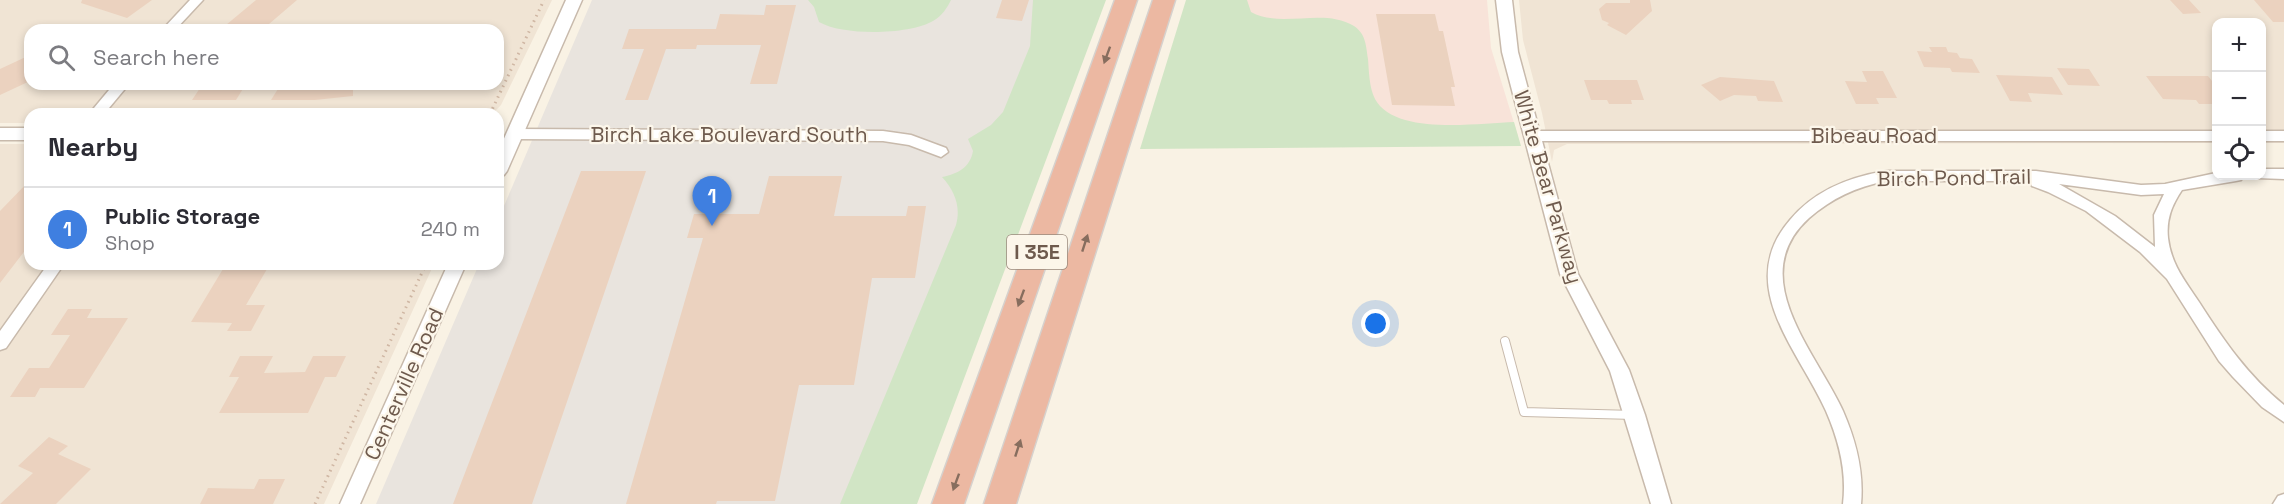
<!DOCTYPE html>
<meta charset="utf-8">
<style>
body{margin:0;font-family:"Space Grotesk",sans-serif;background:#f2f2f3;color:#2b2b33}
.controls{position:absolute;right:18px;top:18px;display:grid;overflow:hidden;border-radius:12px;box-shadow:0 3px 9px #0003}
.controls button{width:54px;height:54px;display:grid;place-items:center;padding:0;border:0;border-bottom:2px solid #e1e1e2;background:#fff;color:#2b2b33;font:30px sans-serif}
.you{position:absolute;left:1376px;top:324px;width:21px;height:21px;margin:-15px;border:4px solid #fff;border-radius:50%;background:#1a73e8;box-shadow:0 0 0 9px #1a73e833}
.badge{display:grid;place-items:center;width:39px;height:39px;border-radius:50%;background:#111827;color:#fff;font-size:20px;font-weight:700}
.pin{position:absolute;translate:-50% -50px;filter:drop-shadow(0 2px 3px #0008)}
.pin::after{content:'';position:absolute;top:32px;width:21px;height:18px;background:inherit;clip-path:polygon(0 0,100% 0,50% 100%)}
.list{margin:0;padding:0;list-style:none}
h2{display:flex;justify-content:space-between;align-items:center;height:78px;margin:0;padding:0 24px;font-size:26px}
h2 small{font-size:20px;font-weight:400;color:#7c7c81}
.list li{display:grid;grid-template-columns:39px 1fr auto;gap:18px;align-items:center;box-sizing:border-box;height:84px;padding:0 24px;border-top:2px solid #e1e1e2}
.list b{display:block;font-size:22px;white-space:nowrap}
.list p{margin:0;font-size:20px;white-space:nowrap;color:#7c7c81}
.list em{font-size:20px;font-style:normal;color:#7c7c81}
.icon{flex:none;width:33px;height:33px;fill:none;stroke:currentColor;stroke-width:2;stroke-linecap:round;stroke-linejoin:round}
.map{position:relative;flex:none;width:2284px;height:504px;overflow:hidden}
.search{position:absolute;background:#fff;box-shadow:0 3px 9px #0003;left:24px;top:24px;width:480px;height:66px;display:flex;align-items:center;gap:15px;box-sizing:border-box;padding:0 21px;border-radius:18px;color:#7c7c81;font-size:22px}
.panel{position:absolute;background:#fff;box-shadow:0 3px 9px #0003;left:24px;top:108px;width:480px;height:162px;border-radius:18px}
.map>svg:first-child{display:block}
.residential{fill:#f0e4d4;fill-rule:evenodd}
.commercial{fill:#f8e3d9}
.industrial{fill:#e9e4de}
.green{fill:#d1e5c5}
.building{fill:#ebd2bf}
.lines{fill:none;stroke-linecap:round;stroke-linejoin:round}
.service-casing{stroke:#c8baac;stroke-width:10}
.minor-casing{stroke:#c8baac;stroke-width:3}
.tertiary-casing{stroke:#c8baac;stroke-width:3}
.motorway-casing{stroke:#d6d1cd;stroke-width:3}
.path{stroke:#cfb6a3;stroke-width:3;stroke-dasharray:1.5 4.5;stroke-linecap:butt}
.service{stroke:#fff;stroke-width:8}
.minor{fill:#fff;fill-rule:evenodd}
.tertiary{fill:#fff;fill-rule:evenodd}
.motorway{fill:#ecb8a2;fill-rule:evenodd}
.oneway{fill:#876d5e}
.labels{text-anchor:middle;stroke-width:4.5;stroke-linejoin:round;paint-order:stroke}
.shield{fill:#fcf6ea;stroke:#99897c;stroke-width:1.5}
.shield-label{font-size:20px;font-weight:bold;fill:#6e5a4d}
.street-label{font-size:21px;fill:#6e5a4d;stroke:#fcf6ea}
</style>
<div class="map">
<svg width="2284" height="504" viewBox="0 0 2284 504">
<rect width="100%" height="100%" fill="#f9f2e4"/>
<path class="residential" d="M0,0H552L501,105L492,114H30V123H0ZM30,30H498V84H30Z
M1519,0H2284V143H2262V22H2216V143L1567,144L1554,150L1552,162L1542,113L1523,40Z
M0,144H30V264H434L324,504H0Z"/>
<path class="commercial" d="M1207,0H1487L1491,48L1518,136H1167Z"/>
<path class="industrial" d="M592,0H1075L878,504H376L479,264H498V220Z"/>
<path class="green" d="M808,0H951C947,8 942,16 933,21C909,35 843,36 819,22L814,7Z
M1033,0H1106L917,504H840L956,225C961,207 955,191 942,177C957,174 970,168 973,151L968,139L991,125L1003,112L1030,46Z
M1186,0H1247L1251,12C1282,29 1323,7 1354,26C1366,34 1366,46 1368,59C1369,71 1369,87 1375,99C1395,136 1478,123 1514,122L1521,146L1140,149Z"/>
<path class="building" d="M82,0H152L127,18L81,3Z
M256,0H297L262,30H220Z
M1002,0H1029L1022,21L996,18Z
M1630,0H1650L1652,11L1626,35L1607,25L1609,23L1602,20L1599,9L1606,3H1630Z
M2170,0H2189L2201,13L2183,14Z
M2254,0H2284V22H2273Z
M766,5H796L777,84H750L761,45H697L696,49H666L648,100H625L644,49H622L629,29H716L720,14L764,15Z
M1376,14H1435L1439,31H1443L1455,87H1451L1455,106L1392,105Z
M1929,47H1946L1948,52L1957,53L1960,58L1972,59L1980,73L1952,72L1950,68L1924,67L1917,51L1932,52Z
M30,55V81L0,95V69Z
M2057,68L2089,69L2100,86L2068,85Z
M1862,71H1883L1897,98H1876L1879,104H1856L1845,81L1867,82Z
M1996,75L2052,77L2063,95L2028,93L2032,102L2010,101Z
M2146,76H2208L2217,87V104H2199L2196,100L2163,99Z
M1720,77L1774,81L1783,102L1758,101L1756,96L1734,95L1720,101L1701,85Z
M1584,80H1637L1644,100H1631L1632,104H1609L1607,100H1591Z
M207,84H246L236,100H192L202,85Z
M281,84H353V96L315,100H271Z
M581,171H646L532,504H453Z
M769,176H842L834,216H906L908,206H926L915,278H872L854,385H799L775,501H717L716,504H626L703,238H687L694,214H759Z
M30,180V244L0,283V211Z
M226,264H270L246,305H265L251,331H227L232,323L191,322Z
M68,309H92L87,318H128L84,388H40L35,397H10L29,368H49L70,335H51Z
M240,356H273L264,373L305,372L313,356H346L336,377H325L308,413H219L239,377H229Z
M49,437L68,446L58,454L91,469L56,504H0L33,473L18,466Z
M259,479H285L273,504H200L208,488L254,489Z"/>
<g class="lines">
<g class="service-casing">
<path id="service" d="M1505,341L1524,412L1634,415"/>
</g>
<g class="minor-casing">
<path id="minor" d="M190,0H203L175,30H162Z
M114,84H129L104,114H89Z
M514,129L883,131L911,135L946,148L948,152L941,157L909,145L883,141L514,139L507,134Z
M1532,131H2216V141H1532L1525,136Z
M2262,131H2284V141H2262Z
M2262,169H2284V179L2257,178L2256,176H2262Z
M1886,171H2036L2141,185L2165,184L2216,173V176H2243L2241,180L2236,181L2182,190C2172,205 2166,219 2168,238C2171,264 2185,281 2199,302C2224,341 2248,376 2284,405V422L2262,407L2233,377L2219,361L2167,279L2140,252L2086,211L2048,192L2032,186L2030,181H1886C1856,187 1832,198 1809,218C1744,277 1816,352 1843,411C1856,441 1864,471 1861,504H1843C1847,471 1839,441 1826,411C1798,349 1734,285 1790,220C1815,190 1849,177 1886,171ZM2059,184L2141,195L2164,194L2154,215L2155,247L2115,216Z
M48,264H64L6,348L0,350V331Z
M2284,494V504H2273L2278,496Z"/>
</g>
<g class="tertiary-casing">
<path id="tertiary" d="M566,0H582L507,171L504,175L498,177V152Z
M1496,0H1512L1518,52L1578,274L1629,370L1645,415L1671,504H1651L1610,371L1560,274L1502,52Z
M0,128H30V140H0Z
M448,264H466L360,504H340Z"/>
</g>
<g class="motorway-casing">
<path id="motorway" d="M1115,0H1137L964,504H932Z
M1153,0H1175L1016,504H984Z"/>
</g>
<path class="path" d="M490,114L544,0
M315,504L426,264"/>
<use href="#service" class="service"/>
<use href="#minor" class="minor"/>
<use href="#tertiary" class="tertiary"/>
<use href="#motorway" class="motorway"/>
</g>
<defs><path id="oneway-solid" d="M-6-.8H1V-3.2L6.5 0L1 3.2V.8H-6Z" transform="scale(1.5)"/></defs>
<g class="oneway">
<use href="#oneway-solid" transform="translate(1107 55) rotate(110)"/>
<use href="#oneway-solid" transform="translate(1085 243) rotate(-72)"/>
<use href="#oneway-solid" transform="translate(1021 298) rotate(110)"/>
<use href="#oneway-solid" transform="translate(1018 448) rotate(-72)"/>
<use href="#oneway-solid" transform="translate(956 482) rotate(110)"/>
</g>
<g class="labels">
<rect class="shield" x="1007" y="235" width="60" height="34" rx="4.5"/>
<g class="shield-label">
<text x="1037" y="259">I 35E</text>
</g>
<g class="street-label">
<text x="729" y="142">Birch Lake Boulevard South</text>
<text x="1874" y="143">Bibeau Road</text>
<text transform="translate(1954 178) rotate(-1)" y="7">Birch Pond Trail</text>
<text transform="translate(1548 187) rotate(74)" y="7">White Bear Parkway</text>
<text transform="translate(404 384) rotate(-66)" y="7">Centerville Road</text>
</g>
</g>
</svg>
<div class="controls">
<button>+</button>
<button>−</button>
<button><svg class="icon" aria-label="locate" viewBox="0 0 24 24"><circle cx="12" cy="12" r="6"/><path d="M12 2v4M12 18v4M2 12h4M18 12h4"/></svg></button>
</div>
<div class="you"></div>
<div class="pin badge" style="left:712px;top:226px;background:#3f7fe0">1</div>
<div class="search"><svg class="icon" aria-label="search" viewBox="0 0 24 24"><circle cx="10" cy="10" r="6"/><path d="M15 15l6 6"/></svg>Search here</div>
<section class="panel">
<h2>Nearby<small></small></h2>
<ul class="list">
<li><span class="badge" style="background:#3f7fe0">1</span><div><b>Public Storage</b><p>Shop</p></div><em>240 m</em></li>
</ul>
</section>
</div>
